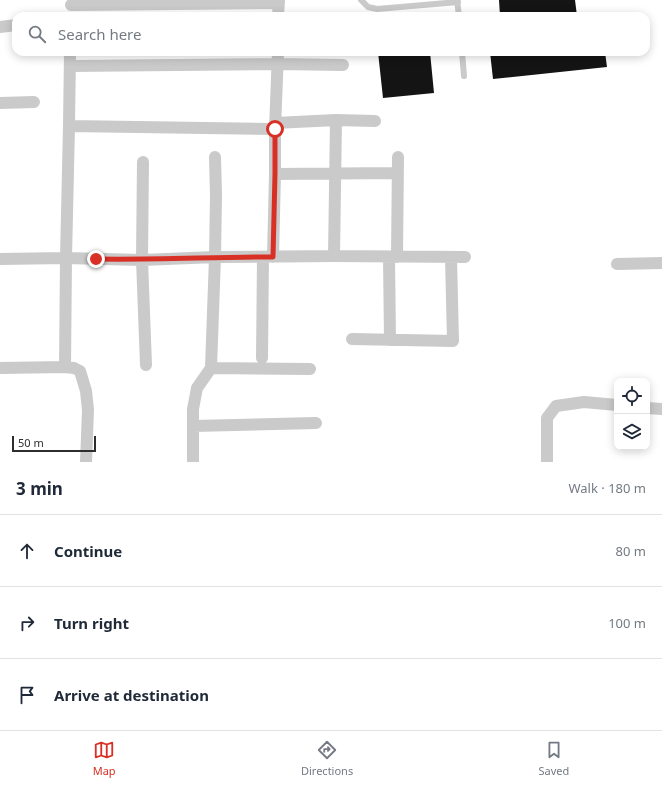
<!DOCTYPE html>
<meta charset="utf-8">
<style>
body{margin:0;font-family:"Noto Sans",sans-serif;background:#f6f6f7;color:#1f2937}
.controls{position:absolute;right:12px;bottom:12px;display:grid;overflow:hidden;border-radius:8px;box-shadow:0 2px 10px #0003}
.controls button{width:36px;height:36px;display:grid;place-items:center;padding:0;border:0;border-bottom:1px solid #e0e1e3;background:#fff;color:#1f2937;font:20px sans-serif}
.scale{position:absolute;left:12px;bottom:10px;width:84px;box-sizing:border-box;padding-left:4px;border:2px solid #2d2d2d;border-top:0;font-size:11px;line-height:14px;white-space:nowrap;color:#2d2d2d;-webkit-text-stroke:3px #fff;paint-order:stroke}
.stop{position:absolute;width:12px;height:12px;margin:-9px;border:3px solid #d93025;border-radius:50%;background:#fff}
.stop.end{background:#d93025;border-color:#fff;box-shadow:0 1px 4px #0008}
.list{margin:0;padding:0;list-style:none}
h2{display:flex;justify-content:space-between;align-items:center;height:52px;margin:0;padding:0 16px;font-size:17px}
h2 small{font-size:13px;font-weight:400;color:#747a83}
.list li{display:grid;grid-template-columns:26px 1fr auto;gap:12px;align-items:center;box-sizing:border-box;height:72px;padding:0 16px;border-top:1px solid #e0e1e3}
.list b{display:block;font-size:15px;white-space:nowrap}
.list em{font-size:13px;font-style:normal;color:#747a83}
.icon{flex:none;width:22px;height:22px;fill:none;stroke:currentColor;stroke-width:2;stroke-linecap:round;stroke-linejoin:round}
.map{position:relative;flex:none;width:662px;height:462px;overflow:hidden}
.search{position:absolute;background:#fff;box-shadow:0 2px 10px #0003;left:12px;right:12px;top:12px;height:44px;display:flex;align-items:center;gap:10px;box-sizing:border-box;padding:0 14px;border-radius:12px;color:#747a83;font-size:15px}
.sheet{height:268px;background:#fff}
nav{display:flex;justify-content:space-around;align-items:center;box-sizing:border-box;height:56px;border-top:1px solid #e0e1e3;background:#fff;font-size:11px;color:#747a83}
nav a{display:grid;justify-items:center;gap:2px}
nav .on{color:#d93025}
.map>svg:first-child{display:block}
.building{fill:#141414}
.lines{fill:none;stroke-linecap:round;stroke-linejoin:round}
.service{stroke:#cacaca;stroke-width:6}
.minor{stroke:#cacaca;stroke-width:12}
.route{stroke:#d93025;stroke-width:5}
</style>
<div class="map">
<svg width="662" height="462" viewBox="0 0 662 462">
<rect width="100%" height="100%" fill="#fff"/>
<path class="building" d="M499,0H575L577,16H500Z
M378,52H430L434,93L383,98Z
M490,52H605L607,67L493,79Z"/>
<g class="lines">
<path class="service" d="M361,0L368,7L377,9L458,2
M457,0L459,16
M462,52L464,76"/>
<path class="minor" d="M71,5L279,3
M278,16L279,0
M0,27L16,25
M70,66L278,64L343,65
M0,103L34,102
M275,123L336,120L375,121
M69,126L275,129
M143,162L142,260L146,365
M275,174L397,173
M334,256L336,120
M273,257L275,174V129L278,52
M389,257L390,340
M397,257L398,157
M0,259L66,258L142,260L215,257L334,256L465,257
M617,264L662,263
M352,339L453,341L451,257
M262,358L263,257
M65,367L66,258L69,126L70,52
M0,368L65,367L74,368L80,371L86,391L88,410L86,462
M211,368L310,369
M647,408L662,409
M193,426L316,423
M193,462V409L197,388L211,368L215,257L216,196L215,157
M547,462V418L556,406L584,402L617,405"/>
</g>
<g class="lines">
<path class="route" d="M96,259C155,260 214,257 273,257L275,174V129"/>
</g>
</svg>
<div class="controls">
<button><svg class="icon" aria-label="locate" viewBox="0 0 24 24"><circle cx="12" cy="12" r="6"/><path d="M12 2v4M12 18v4M2 12h4M18 12h4"/></svg></button>
<button><svg class="icon" aria-label="layers" viewBox="0 0 24 24"><path d="M12 4l9 5-9 5-9-5zM3 14l9 5 9-5"/></svg></button>
</div>
<div class="scale">50 m</div>
<div class="stop" style="left:275px;top:129px"></div>
<div class="stop end" style="left:96px;top:259px"></div>
<div class="search"><svg class="icon" aria-label="search" viewBox="0 0 24 24"><circle cx="10" cy="10" r="6"/><path d="M15 15l6 6"/></svg>Search here</div>
</div>
<section class="sheet">
<h2>3 min<small>Walk · 180 m</small></h2>
<ul class="list">
<li><svg class="icon" aria-label="ahead" viewBox="0 0 24 24"><path d="M12 20V5M6 11l6-6 6 6"/></svg><div><b>Continue</b></div><em>80 m</em></li>
<li><svg class="icon" aria-label="right" viewBox="0 0 24 24"><path d="M7 20v-9h11M14 6l5 5-5 5"/></svg><div><b>Turn right</b></div><em>100 m</em></li>
<li><svg class="icon" aria-label="arrive" viewBox="0 0 24 24"><path d="M6 21V4h12l-3 4 3 4H6"/></svg><div><b>Arrive at destination</b></div></li>
</ul>
</section>
<nav>
<a class="on"><svg class="icon" aria-label="map" viewBox="0 0 24 24"><path d="M3 6l6-2 6 2 6-2v14l-6 2-6-2-6 2zM9 4v14M15 6v14"/></svg>Map</a>
<a><svg class="icon" aria-label="directions" viewBox="0 0 24 24"><path d="M12 3l9 9-9 9-9-9zM9 14v-3h6M13 9l2 2-2 2"/></svg>Directions</a>
<a><svg class="icon" aria-label="saved" viewBox="0 0 24 24"><path d="M7 4h10v16l-5-4-5 4z"/></svg>Saved</a>
</nav>
